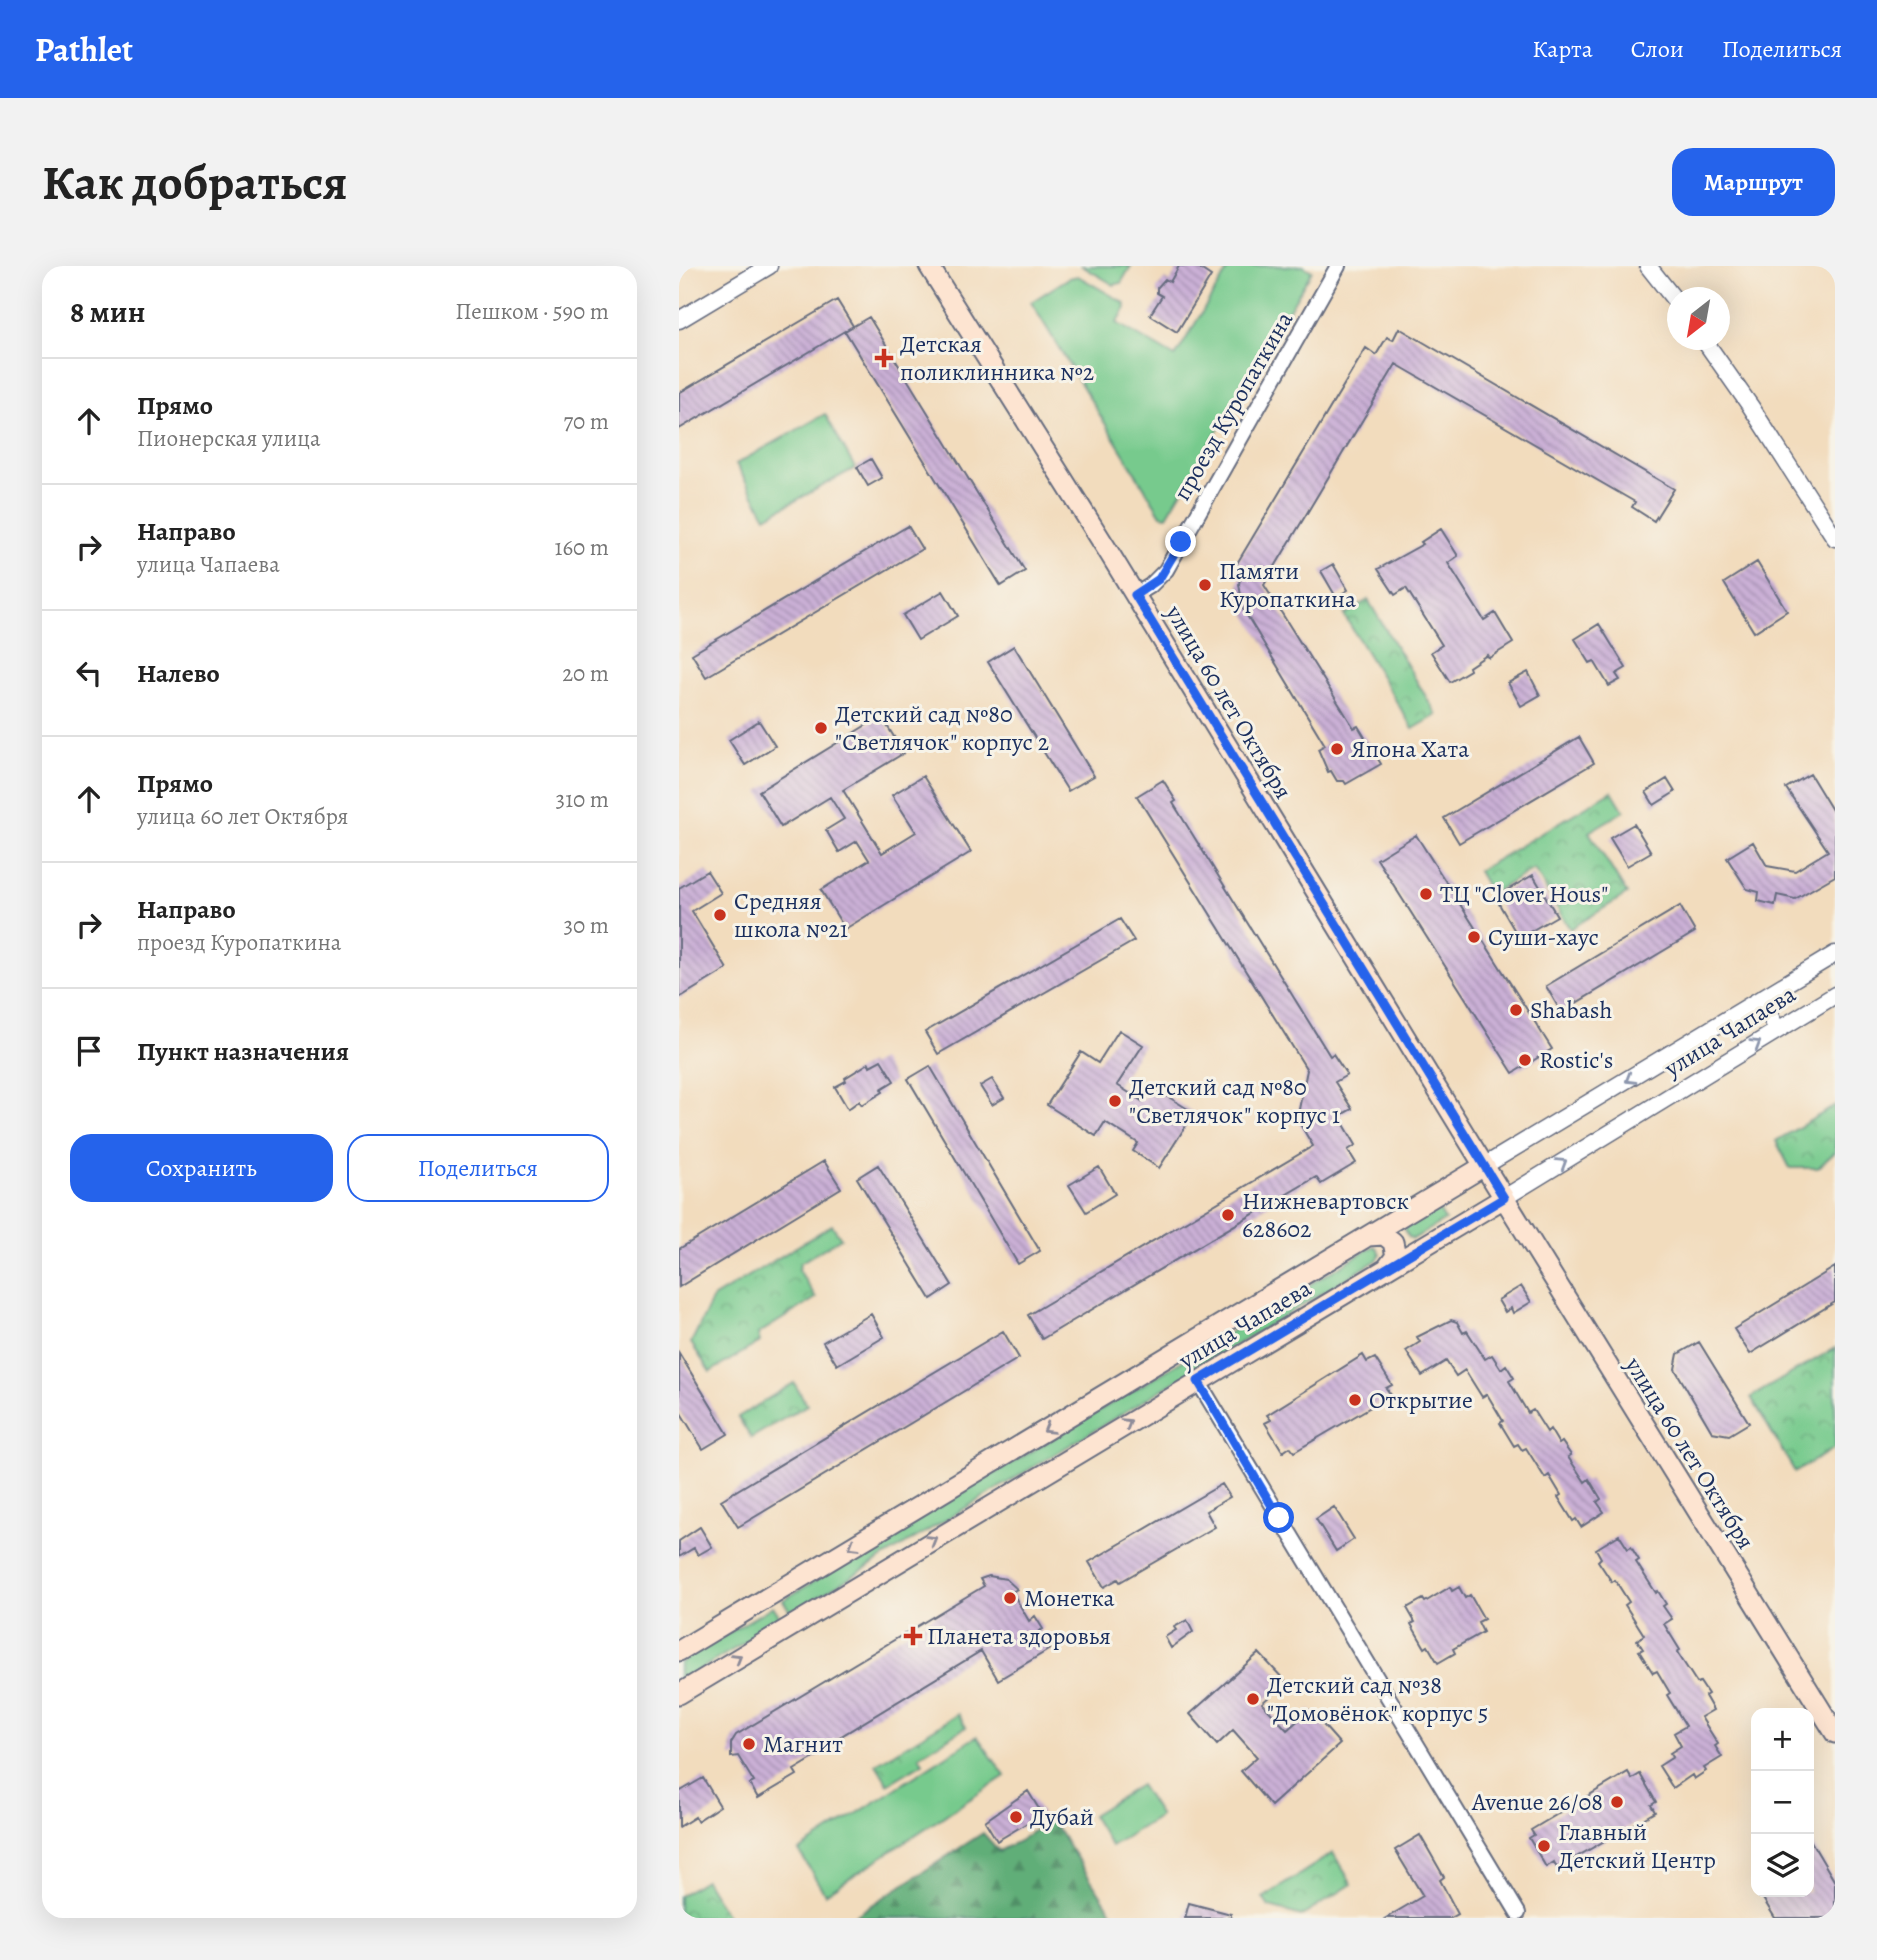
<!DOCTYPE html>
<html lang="ru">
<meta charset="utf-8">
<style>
body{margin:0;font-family:Alegreya,serif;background:#f2f2f2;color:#222}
.controls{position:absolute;right:21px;bottom:21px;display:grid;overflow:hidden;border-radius:14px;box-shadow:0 7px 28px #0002}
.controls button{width:63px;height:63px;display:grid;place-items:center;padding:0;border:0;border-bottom:2px solid #e0e0e0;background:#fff;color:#222;font:35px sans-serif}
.compass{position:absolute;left:988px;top:21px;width:63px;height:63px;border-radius:50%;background:#fff;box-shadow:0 7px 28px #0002;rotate:211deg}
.stop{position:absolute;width:21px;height:21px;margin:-16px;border:5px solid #2563eb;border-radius:50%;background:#fff}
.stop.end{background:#2563eb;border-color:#fff;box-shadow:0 2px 7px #0008}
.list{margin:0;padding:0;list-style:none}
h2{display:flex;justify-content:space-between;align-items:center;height:91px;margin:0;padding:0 28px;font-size:30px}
h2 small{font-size:23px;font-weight:400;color:#767676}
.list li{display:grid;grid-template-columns:46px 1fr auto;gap:21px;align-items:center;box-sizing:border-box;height:126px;padding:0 28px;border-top:2px solid #e0e0e0}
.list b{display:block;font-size:26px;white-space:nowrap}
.list p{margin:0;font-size:23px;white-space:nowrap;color:#767676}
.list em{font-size:23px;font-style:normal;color:#767676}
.actions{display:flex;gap:14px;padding:21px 28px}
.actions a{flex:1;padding:16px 0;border:2px solid #2563eb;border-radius:21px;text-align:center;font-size:24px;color:#2563eb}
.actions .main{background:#2563eb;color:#fff}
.icon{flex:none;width:38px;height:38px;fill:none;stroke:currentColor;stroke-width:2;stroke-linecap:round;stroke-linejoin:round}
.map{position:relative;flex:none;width:1156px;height:1652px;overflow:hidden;border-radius:21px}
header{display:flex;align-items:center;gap:42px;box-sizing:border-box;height:98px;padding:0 35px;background:#2563eb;color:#fff}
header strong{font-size:33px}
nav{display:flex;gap:38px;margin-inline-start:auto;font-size:24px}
.intro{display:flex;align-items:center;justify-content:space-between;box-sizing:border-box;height:168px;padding:0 42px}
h1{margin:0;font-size:49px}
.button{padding:18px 32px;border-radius:21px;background:#2563eb;color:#fff;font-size:24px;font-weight:700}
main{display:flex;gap:42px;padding:0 42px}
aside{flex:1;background:#fff;border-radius:21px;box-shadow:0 7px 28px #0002}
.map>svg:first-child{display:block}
.green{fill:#77ca8d;stroke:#497c76;stroke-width:2}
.forest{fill:url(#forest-firs);stroke:#3e6e6b;stroke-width:2}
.park{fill:url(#park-crowns);stroke:#497c76;stroke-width:2}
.building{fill:url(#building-back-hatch)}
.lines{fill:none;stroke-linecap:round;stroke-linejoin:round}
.minor-casing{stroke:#666c7f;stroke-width:18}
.tertiary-casing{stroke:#666c7f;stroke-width:19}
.secondary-casing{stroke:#666c7f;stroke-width:23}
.minor{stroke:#fff;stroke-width:14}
.tertiary{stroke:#fff;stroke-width:16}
.secondary{stroke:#fde4d1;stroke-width:19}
.oneway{stroke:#8d97ae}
.oneway2{stroke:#8c8a98}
.route{stroke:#2563eb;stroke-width:9}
.poi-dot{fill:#c8321e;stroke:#f7f3e8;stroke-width:2.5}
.labels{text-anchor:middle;stroke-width:6;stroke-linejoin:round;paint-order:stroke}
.poi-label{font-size:24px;fill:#1b2f5e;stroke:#f7f3e8;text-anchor:start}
.street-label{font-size:24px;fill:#1b2f5e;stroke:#f7f3e8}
</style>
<header>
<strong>Pathlet</strong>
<nav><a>Карта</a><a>Слои</a><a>Поделиться</a></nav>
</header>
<div class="intro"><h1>Как добраться</h1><a class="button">Маршрут</a></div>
<main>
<aside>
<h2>8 мин<small>Пешком · 590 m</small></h2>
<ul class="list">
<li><svg class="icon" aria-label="ahead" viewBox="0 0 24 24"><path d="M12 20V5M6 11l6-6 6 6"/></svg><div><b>Прямо</b><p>Пионерская улица</p></div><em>70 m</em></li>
<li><svg class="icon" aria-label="right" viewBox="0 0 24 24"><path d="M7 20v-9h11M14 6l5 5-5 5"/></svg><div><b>Направо</b><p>улица Чапаева</p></div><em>160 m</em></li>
<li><svg class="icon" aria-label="left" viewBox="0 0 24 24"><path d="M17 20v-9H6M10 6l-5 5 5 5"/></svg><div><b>Налево</b></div><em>20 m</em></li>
<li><svg class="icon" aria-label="ahead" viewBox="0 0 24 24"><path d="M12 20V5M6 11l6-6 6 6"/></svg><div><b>Прямо</b><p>улица 60 лет Октября</p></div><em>310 m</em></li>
<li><svg class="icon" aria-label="right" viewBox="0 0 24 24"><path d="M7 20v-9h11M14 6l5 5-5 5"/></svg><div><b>Направо</b><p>проезд Куропаткина</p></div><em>30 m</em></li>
<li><svg class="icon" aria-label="arrive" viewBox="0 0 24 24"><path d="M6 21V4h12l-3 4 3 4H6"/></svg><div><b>Пункт назначения</b></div></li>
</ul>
<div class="actions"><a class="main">Сохранить</a><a>Поделиться</a></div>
</aside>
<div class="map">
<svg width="1156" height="1652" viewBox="0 0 1156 1652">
<defs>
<pattern id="forest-firs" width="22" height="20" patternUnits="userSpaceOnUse" patternTransform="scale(1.75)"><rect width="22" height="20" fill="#61ae78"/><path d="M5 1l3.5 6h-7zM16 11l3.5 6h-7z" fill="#4f8e66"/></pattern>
<pattern id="park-crowns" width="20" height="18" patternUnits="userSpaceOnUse" patternTransform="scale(1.75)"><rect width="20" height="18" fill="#77ca8d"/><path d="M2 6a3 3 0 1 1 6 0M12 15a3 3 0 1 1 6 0" fill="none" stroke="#61a476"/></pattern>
<pattern id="building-back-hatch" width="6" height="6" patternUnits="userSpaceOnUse" patternTransform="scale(1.75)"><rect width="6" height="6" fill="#cbb0d6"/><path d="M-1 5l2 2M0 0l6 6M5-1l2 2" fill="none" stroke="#a490b1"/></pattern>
</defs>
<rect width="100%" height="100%" fill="#f7f3e8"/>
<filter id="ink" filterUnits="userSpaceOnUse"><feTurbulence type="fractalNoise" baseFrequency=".0143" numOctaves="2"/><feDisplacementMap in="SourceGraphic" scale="14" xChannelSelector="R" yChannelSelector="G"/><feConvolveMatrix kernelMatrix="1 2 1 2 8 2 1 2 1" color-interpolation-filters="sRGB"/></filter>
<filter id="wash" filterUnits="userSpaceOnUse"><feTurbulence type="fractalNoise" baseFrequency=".00686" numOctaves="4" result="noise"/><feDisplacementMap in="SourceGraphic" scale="28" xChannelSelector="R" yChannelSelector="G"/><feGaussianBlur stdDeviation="1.57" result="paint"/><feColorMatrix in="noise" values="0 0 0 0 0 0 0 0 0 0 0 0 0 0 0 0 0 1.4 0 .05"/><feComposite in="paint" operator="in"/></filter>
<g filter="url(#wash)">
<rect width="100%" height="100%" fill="#f2dcbd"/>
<path class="green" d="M403,0H452L442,17L435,19Z
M551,0H624L633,5L488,250L482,249L352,36L390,12L399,10L445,37L447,42L438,57L496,91Z
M146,148L176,202L87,251L57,198Z
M758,941L766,954L734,973L730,971L725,964L726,960Z
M695,980L699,983L701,989L698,994L112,1347L104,1334Z
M94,1340L103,1354L0,1416V1397Z
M298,1470L326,1510L146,1628L120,1585Z
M461,1519L481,1550L432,1580L413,1549Z"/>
<path class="forest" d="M372,1553L437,1652H173L304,1567L320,1585L340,1575Z"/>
<path class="park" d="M689,334L758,449L734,463L665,349Z
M933,525L945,545L910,566L948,628L891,663L855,603L812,628L799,605Z
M1156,840V886L1139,902H1111L1097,875Z
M153,959L162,972L121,997L120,1004L137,1032L79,1068L81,1076L31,1106L12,1077L34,1032Z
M1156,1082V1182L1116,1206L1072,1131Z
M115,1117L128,1139L72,1172L59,1151Z
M279,1448L287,1461L240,1490L244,1497L209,1518L197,1498Z
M654,1587L673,1618L623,1650L590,1641L584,1632Z
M26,1614L49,1652H0V1630Z"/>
<g id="blocks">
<path class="building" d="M500,0H517L532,10L498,66L471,49L483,30L478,27V22L486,13L491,16Z
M158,34L174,60L0,163V127Z
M190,51L346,305L322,320L166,65Z
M720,62L995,223L975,255L953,241L956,236L717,98L585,319L675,462L679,460L702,498L667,518L665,515H658L652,505L649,506L639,483L646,479L558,333L562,330L560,318L563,302L557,299L687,82L697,89L708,71L714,74Z
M192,193L203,212L189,220L178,201Z
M229,260L243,283L27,411L13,388Z
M762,263L779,290L769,297L805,354L816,347L834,377L810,392L808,389L790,401L791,404L771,416L752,386L763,379L727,322L716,329L699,303L744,278L742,276Z
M1078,296L1108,345L1075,366L1045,317Z
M654,298L669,324L657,331L642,305Z
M264,325L279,350L239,374L224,349Z
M920,358L947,402L937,408L941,414L930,420L915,395L911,397L896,373Z
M335,380L415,510L389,525L309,396Z
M849,406L861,429L842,440L829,417Z
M202,450L225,487L164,524L203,587L237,566L213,529L244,510L292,586L166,663L142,624L190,594L178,575L160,586L147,564L165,553L151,531L102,561L80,525Z
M80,455L96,480L66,499L50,474Z
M900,471L915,497L780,577L765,552Z
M1131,508L1156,549V610L1116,633L1098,629L1096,639L1079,635L1080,626L1068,623L1048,592L1074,576L1088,600L1116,605L1149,585L1107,522Z
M988,513L996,526L975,539L967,526Z
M484,514L497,535L494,537L651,790L654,788L668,809L656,816L673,843L660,850L677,879L669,884L677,897L642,918L637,911L363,1073L349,1049L634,880L618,853L628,804L458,530Z
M955,558L972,586L948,600L931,572Z
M737,569L873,783L834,807L698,593Z
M28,605L42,627L13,645L48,703L0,732V622Z
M854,609L878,650L840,672L816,631Z
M1001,640L1016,666L882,746L867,720Z
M441,653L455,675L259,788L246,766Z
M440,764L464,779L438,819L463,835L472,820L515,847L480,902L454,885L459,877L426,856L417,870L368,839L402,786L419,797Z
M202,794L215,815L202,823L204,826L183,839L180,835L169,843L156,821L167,815L166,812L190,797L191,800Z
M251,800L361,985L339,998L229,813Z
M313,813L325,832L313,839L301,820Z
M145,895L162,922L0,1021V983Z
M199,899L273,1019L252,1033L178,912Z
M420,901L436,928L407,946L390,919Z
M1156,1001V1036L1071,1088L1055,1063Z
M842,1020L852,1036L834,1047L832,1042L826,1046L819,1034Z
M192,1048L205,1071L158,1099L144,1076Z
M772,1054L778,1056L784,1067L788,1065L806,1093L813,1089L822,1103L827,1099L835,1112L830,1115L849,1147L854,1144L868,1166L871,1163L880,1178L883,1176L892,1189L889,1191L906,1216L910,1213L922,1233L918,1236L925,1246L902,1261L897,1253L894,1255L879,1231L882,1229L870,1209L866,1212L847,1182L843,1184L839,1178L835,1180L821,1157L824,1155L808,1128L803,1131L786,1104L777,1110L767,1095L743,1110L727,1085L741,1076L738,1071Z
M324,1065L340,1092L59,1261L42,1234Z
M1020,1076L1070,1157L1050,1169L1033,1166L996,1103L999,1088Z
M0,1087L49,1168L24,1183L0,1144Z
M684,1089L688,1096L696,1092L713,1119L707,1122L712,1129L615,1186L611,1181L604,1186L586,1157L592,1154L588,1149Z
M543,1218L551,1231L527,1245L536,1261L441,1316L439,1313L425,1321L410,1296Z
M655,1241L675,1273L657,1285L637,1253Z
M21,1261L33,1281L19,1289L15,1282L0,1291V1275Z
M940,1269L949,1283L952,1281L960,1294L957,1296L977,1327L979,1325L987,1338L984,1340L993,1353L985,1358L1001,1384L998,1386L1018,1417L1021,1416L1029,1428L1026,1430L1034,1444L1022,1451L1039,1478L1036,1480L1043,1491L1025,1502L1027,1505L1015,1513L1013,1509L994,1522L980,1500L994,1491L991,1487L1002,1480L995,1467L1007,1460L988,1429L991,1427L978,1405L974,1407L960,1385L964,1383L958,1374L965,1369L946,1339L950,1336L936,1314L933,1316L919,1295L922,1292L917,1283Z
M310,1310L327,1313L338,1323L333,1326L350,1355L356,1350L364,1363L360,1365L371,1383L319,1414L302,1385L151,1477L153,1481L115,1504L118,1509L79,1532L71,1518L75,1516L59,1490L52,1491V1477L57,1469L305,1320L301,1313Z
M771,1321L773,1325L780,1321L786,1332L791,1329L805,1353L799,1356L804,1366L774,1383L776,1387L759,1397L749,1380L746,1382L732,1358L736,1356L728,1342L744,1333L746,1336Z
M508,1354L514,1366L492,1382L486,1371L497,1364L495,1361Z
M580,1387L607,1416L583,1437L608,1464L631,1444L661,1478L592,1540L562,1505L578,1491L554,1464L538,1479L511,1448Z
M949,1506L953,1513L961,1508L977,1536L972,1539L976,1546L878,1602L875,1596L867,1601L850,1572L855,1569L852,1564Z
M24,1512L41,1540L18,1555L16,1551L0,1561V1526Z
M349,1525L363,1548L318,1575L306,1555Z
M741,1569L765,1611L761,1614L779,1648L772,1652H707L744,1630L716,1584Z
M1130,1572L1156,1616V1652H1096L1080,1626H1130Z
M510,1637L552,1648V1652H506Z"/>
</g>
</g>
<g filter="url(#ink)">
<use href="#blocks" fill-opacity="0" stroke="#666c7f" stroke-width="2"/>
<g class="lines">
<g class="minor-casing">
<path id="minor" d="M456,329L471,320L487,304L659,0
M519,1115L839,1647"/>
</g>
<g class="tertiary-casing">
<path id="tertiary" d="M969,0L999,38
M0,54L90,0
M1025,74L1072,141L1156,272
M1082,735L1099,764
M805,900L1156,688
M825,932L1156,729"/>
</g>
<g class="secondary-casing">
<path id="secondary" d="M250,0L429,285L791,877L1156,1467
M689,970L705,969L714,976L717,990L708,1002
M0,1385L805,900
M0,1428L825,932"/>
</g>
<use href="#minor" class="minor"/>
<use href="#tertiary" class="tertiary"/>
<use href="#secondary" class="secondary"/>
</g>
<defs><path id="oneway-chevron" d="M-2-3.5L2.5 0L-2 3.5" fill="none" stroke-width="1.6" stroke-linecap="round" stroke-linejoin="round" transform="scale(1.75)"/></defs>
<g class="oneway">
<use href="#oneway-chevron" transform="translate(1077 778) rotate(-32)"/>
<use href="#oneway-chevron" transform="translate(951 813) rotate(149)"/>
<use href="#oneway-chevron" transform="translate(883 897) rotate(-32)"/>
</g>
<g class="oneway2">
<use href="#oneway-chevron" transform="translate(448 1157) rotate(-31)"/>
<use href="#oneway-chevron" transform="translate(369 1163) rotate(149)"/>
<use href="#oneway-chevron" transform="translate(253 1274) rotate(-31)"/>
<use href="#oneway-chevron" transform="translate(174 1280) rotate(149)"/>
<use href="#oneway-chevron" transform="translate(58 1392) rotate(-31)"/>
</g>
</g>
<g class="lines" filter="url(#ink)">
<path class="route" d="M502,276L480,313L456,329L825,932L519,1115L600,1252"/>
</g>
<g class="poi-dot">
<path d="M201.5 81.5h7v7h7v7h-7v7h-7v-7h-7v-7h7z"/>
<circle cx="526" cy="319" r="7"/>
<circle cx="142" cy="462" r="7"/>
<circle cx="658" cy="483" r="7"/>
<circle cx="747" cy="628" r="7"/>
<circle cx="41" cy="649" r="7"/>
<circle cx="795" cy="671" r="7"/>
<circle cx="837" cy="744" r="7"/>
<circle cx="846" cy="794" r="7"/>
<circle cx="436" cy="835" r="7"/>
<circle cx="549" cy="949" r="7"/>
<circle cx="676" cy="1134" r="7"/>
<circle cx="331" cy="1332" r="7"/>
<path d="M230.5 1359.5h7v7h7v7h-7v7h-7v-7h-7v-7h7z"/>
<circle cx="574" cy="1433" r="7"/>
<circle cx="70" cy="1478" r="7"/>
<circle cx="938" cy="1536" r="7"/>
<circle cx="337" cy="1551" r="7"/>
<circle cx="865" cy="1580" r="7"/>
</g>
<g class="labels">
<g class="poi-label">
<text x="221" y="86">Детская<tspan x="221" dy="28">поликлинника №2</tspan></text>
<text x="540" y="313">Памяти<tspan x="540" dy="28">Куропаткина</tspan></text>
<text x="156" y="456">Детский сад №80<tspan x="156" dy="28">"Светлячок" корпус 2</tspan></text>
<text x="672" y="491">Япона Хата</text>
<text x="761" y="636">ТЦ "Clover Hous"</text>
<text x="55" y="643">Средняя<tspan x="55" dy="28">школа №21</tspan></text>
<text x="809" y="679">Суши-хаус</text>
<text x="851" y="752">Shabash</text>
<text x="860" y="802">Rostic's</text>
<text x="450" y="829">Детский сад №80<tspan x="450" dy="28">"Светлячок" корпус 1</tspan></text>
<text x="563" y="943">Нижневартовск<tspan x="563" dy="28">628602</tspan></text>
<text x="690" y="1142">Открытие</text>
<text x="345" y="1340">Монетка</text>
<text x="248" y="1378">Планета здоровья</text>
<text x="588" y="1427">Детский сад №38<tspan x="588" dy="28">"Домовёнок" корпус 5</tspan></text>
<text x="84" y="1486">Магнит</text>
<text x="924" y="1544" text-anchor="end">Avenue 26/08</text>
<text x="351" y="1559">Дубай</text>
<text x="879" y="1574">Главный<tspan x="879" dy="28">Детский Центр</tspan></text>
</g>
<g class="street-label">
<text transform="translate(554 140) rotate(-60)" y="8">проезд Куропаткина</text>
<text transform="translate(550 436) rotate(59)" y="8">улица 60 лет Октября</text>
<text transform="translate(1051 765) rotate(-32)" y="8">улица Чапаева</text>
<text transform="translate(566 1058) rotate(-31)" y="8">улица Чапаева</text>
<text transform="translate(1011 1187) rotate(58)" y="8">улица 60 лет Октября</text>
</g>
</g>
</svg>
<div class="controls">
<button>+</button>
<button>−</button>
<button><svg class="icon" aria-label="layers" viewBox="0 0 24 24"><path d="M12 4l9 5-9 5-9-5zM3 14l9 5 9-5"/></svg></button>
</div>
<svg class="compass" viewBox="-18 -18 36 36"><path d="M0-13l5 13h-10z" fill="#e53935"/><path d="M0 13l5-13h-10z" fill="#767676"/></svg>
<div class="stop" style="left:600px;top:1252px"></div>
<div class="stop end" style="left:502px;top:276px"></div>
</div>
</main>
